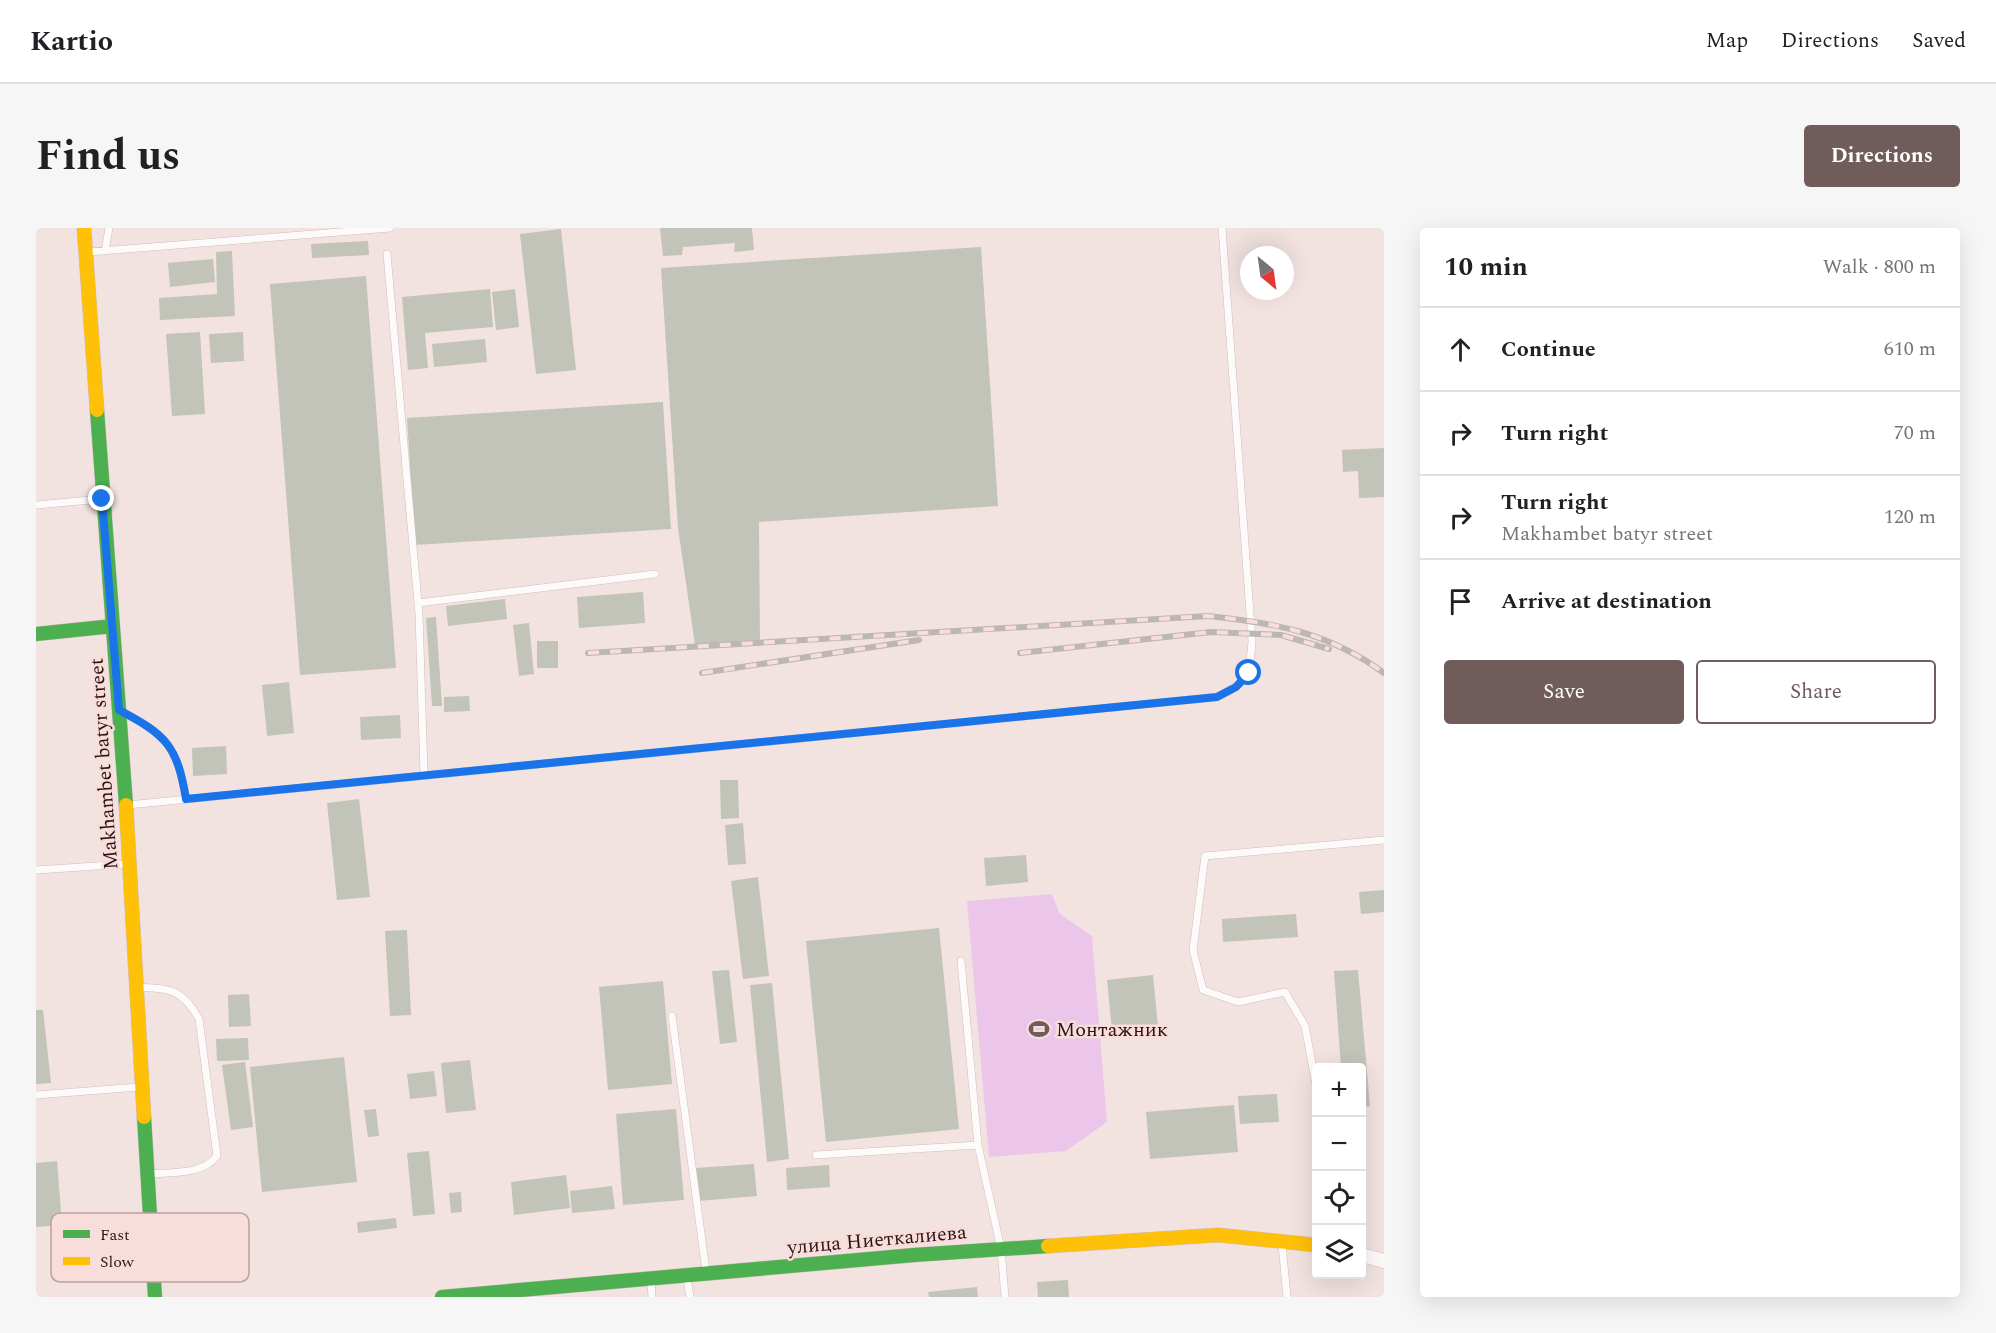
<!DOCTYPE html>
<meta charset="utf-8">
<style>
body{margin:0;font-family:Spectral,serif;background:#f6f6f6;color:#202124}
.controls{position:absolute;right:18px;bottom:18px;display:grid;overflow:hidden;border-radius:6px;box-shadow:0 6px 24px #0002}
.controls button{width:54px;height:54px;display:grid;place-items:center;padding:0;border:0;border-bottom:2px solid #e0e0e0;background:#fff;color:#202124;font:30px sans-serif}
.compass{position:absolute;left:1204px;top:18px;width:54px;height:54px;border-radius:50%;background:#fff;box-shadow:0 6px 24px #0002;rotate:151deg}
.stop{position:absolute;width:18px;height:18px;margin:-14px;border:4px solid #1a73e8;border-radius:50%;background:#fff}
.stop.end{background:#1a73e8;border-color:#fff;box-shadow:0 2px 6px #0008}
.list{margin:0;padding:0;list-style:none}
h2{display:flex;justify-content:space-between;align-items:center;height:78px;margin:0;padding:0 24px;font-size:26px}
h2 small{font-size:20px;font-weight:400;color:#757577}
.list li{display:grid;grid-template-columns:39px 1fr auto;gap:18px;align-items:center;box-sizing:border-box;height:84px;padding:0 24px;border-top:2px solid #e0e0e0}
.list b{display:block;font-size:22px;white-space:nowrap}
.list p{margin:0;font-size:20px;white-space:nowrap;color:#757577}
.list em{font-size:20px;font-style:normal;color:#757577}
.actions{display:flex;gap:12px;padding:18px 24px}
.actions a{flex:1;padding:14px 0;border:2px solid #715c5c;border-radius:6px;text-align:center;font-size:21px;color:#715c5c}
.actions .main{background:#715c5c;color:#fff}
.icon{flex:none;width:33px;height:33px;fill:none;stroke:currentColor;stroke-width:2;stroke-linecap:round;stroke-linejoin:round}
.map{position:relative;flex:none;width:1348px;height:1069px;overflow:hidden;border-radius:6px}
header{display:flex;align-items:center;gap:36px;box-sizing:border-box;height:84px;padding:0 30px;background:#fff;border-bottom:2px solid #e0e0e0}
header strong{font-size:28px}
nav{display:flex;gap:33px;margin-inline-start:auto;font-size:21px}
.intro{display:flex;align-items:center;justify-content:space-between;box-sizing:border-box;height:144px;padding:0 36px}
h1{margin:0;font-size:42px}
.button{padding:15px 27px;border-radius:6px;background:#715c5c;color:#fff;font-size:21px;font-weight:700}
main{display:flex;gap:36px;padding:0 36px}
aside{flex:1;background:#fff;border-radius:6px;box-shadow:0 6px 24px #0002}
.map>svg:first-child{display:block}
.green{fill:#ecc6ea}
.building{fill:#c2c3b9}
.lines{fill:none;stroke-linecap:round;stroke-linejoin:round}
.lane-casing{stroke:#d1bebc;stroke-width:8}
.street-casing{stroke:#d1bebc;stroke-width:15}
.fast-casing{stroke:#d1bebc;stroke-width:15}
.slow-casing{stroke:#d1bebc;stroke-width:15}
.lane{stroke:#fdfbfa;stroke-width:7}
.street{stroke:#fdfbfa;stroke-width:14}
.fast{stroke:#4caf50;stroke-width:14}
.slow{stroke:#ffc107;stroke-width:14}
.rail-casing{stroke:#bcb6b6;stroke-width:6}
.rail{stroke:#f8dddb;stroke-width:4;stroke-dasharray:11;stroke-linecap:butt}
.route{stroke:#1a73e8;stroke-width:8}
.labels{text-anchor:middle;stroke-width:5;stroke-linejoin:round;paint-order:stroke}
.street-label{font-size:20px;fill:#2b1414;stroke:#f8dddb}
.poi-label{font-size:20px;fill:#2b1414;stroke:#f8dddb;text-anchor:start}
.key{fill:#f8dddb;stroke:#baa19f;stroke-width:1.5}
.key-label{font-size:16px;fill:#2b1414}
</style>
<header>
<strong>Kartio</strong>
<nav><a>Map</a><a>Directions</a><a>Saved</a></nav>
</header>
<div class="intro"><h1>Find us</h1><a class="button">Directions</a></div>
<main>
<div class="map">
<svg width="1348" height="1069" viewBox="0 0 1348 1069">
<rect width="100%" height="100%" fill="#f2e3e1"/>
<path class="green" d="M1016,666L1024,686L1056,708L1071,894L1030,923L953,929L931,673Z"/>
<path class="building" d="M624,0H716L718,22L698,24L699,15L647,19L646,27L627,28Z
M525,1L540,142L500,146L484,6Z
M332,13L333,27L276,30L275,16Z
M945,19L962,278L723,294L724,414L659,417L642,300L625,40Z
M196,23L199,88L124,92L123,70L181,66L180,24Z
M177,31L179,54L134,59L132,35Z
M330,48L360,440L264,447L234,56Z
M454,61L457,99L389,105L392,140L372,142L366,69Z
M479,61L483,99L460,102L456,64Z
M164,104L169,186L136,188L130,106Z
M207,104L208,133L175,135L173,106Z
M449,111L451,134L398,139L396,116Z
M627,174L635,301L379,317L371,190Z
M1348,220V269L1323,270L1322,243L1307,244L1306,222Z
M607,364L609,395L543,400L541,369Z
M469,371L471,391L412,398L410,378Z
M400,389L406,478H396L390,390Z
M493,395L498,446L483,448L477,397Z
M501,413H522V440H501Z
M253,454L258,505L231,508L226,457Z
M433,468L434,483L408,484V469Z
M364,487L365,510L325,512L324,489Z
M190,518L191,546L157,548L156,520Z
M684,552H702L703,590L685,591Z
M323,571L334,669L301,672L291,575Z
M707,595L710,636L692,637L689,597Z
M990,627L992,654L950,658L948,630Z
M722,649L733,748L707,751L695,653Z
M1348,662V684L1325,686L1323,664Z
M1260,686L1262,709L1187,714L1186,691Z
M903,700L923,901L790,914L770,713Z
M371,702L375,787L354,788L349,703Z
M693,742L701,814L684,816L676,743Z
M1322,742L1334,878L1326,879V840H1305L1298,743Z
M1117,747L1122,798L1076,802L1071,752Z
M627,753L636,856L572,862L563,759Z
M736,755L753,931L731,934L714,757Z
M213,766L215,798L193,799L192,767Z
M0,782H7L15,855L0,856Z
M212,810L213,832L181,833L180,811Z
M308,829L321,954L226,964L214,839Z
M434,832L440,882L410,885L405,835Z
M209,834L217,899L195,902L186,837Z
M398,843L401,868L374,871L371,846Z
M1241,866L1243,894L1204,896L1202,868Z
M1198,877L1202,924L1114,931L1110,884Z
M340,881L343,908L332,909L328,882Z
M640,881L648,972L587,977L580,886Z
M393,923L399,986L377,988L371,925Z
M21,933L26,997L0,999V935Z
M718,936L721,968L662,973L659,940Z
M793,937L794,959L751,962L750,940Z
M530,947L534,980L478,987L475,954Z
M576,958L579,981L536,985L534,963Z
M425,964L426,984L415,985L413,965Z
M360,990L361,1000L322,1005L321,994Z
M1032,1052L1033,1069H1002L1001,1054Z
M941,1059L942,1069H893L892,1064Z"/>
<g class="lines">
<g class="lane-casing">
<path id="lane" d="M69,23L73,0
M52,24L354,0
M351,26L383,386L388,546
M0,277L66,271
M382,375L619,346
M87,484C132,508 141,520 150,571
M92,577L1181,469C1214,452 1213,448 1216,413L1186,0
M0,642L91,636
M925,733L942,917L965,1021L969,1069
M103,759C135,761 146,761 163,791L181,928C166,947 136,944 113,946
M636,788L670,1043
M1280,857L1269,798L1249,764L1202,774L1167,762L1157,722L1169,628L1348,612
M0,867L103,859
M780,927L942,917
M1246,1016L1251,1069
M651,1050L654,1069
M615,1053L616,1069"/>
</g>
<g class="street-casing">
<path id="street" d="M1326,1027L1348,1033"/>
</g>
<g class="fast-casing">
<path id="fast" d="M61,182L90,577
M0,406L77,398
M108,889L119,1069
M406,1069L878,1027L1012,1018"/>
</g>
<g class="slow-casing">
<path id="slow" d="M48,0L61,182
M90,577L108,889
M1012,1018L1182,1007L1280,1017"/>
</g>
<use href="#lane" class="lane"/>
<use href="#street" class="street"/>
<use href="#fast" class="fast"/>
<use href="#slow" class="slow"/>
<g class="rail-casing">
<path id="rail" d="M552,425L1172,388C1239,395 1292,404 1348,445
M984,425L1175,404L1245,407L1293,421
M666,445L883,412"/>
</g>
<use href="#rail" class="rail"/>
</g>
<g class="lines">
<path class="route" d="M66,271L83,482C130,507 141,517 150,571L1181,469L1200,459L1213,445"/>
</g>
<defs>
<g id="stadium-bare" transform="scale(1.62)"><path d="M0-5a6.5 5 0 1 0 0 10a6.5 5 0 1 0 0-10ZM-3.5-1.8h7v3.6h-7Z" fill="#715c5c" stroke="#f8dddb" stroke-width="2.5" paint-order="stroke"/></g>
</defs>
<g fill-rule="evenodd">
<use href="#stadium-bare" x="1003" y="801"/>
</g>
<g class="labels">
<g class="street-label">
<text transform="translate(67 536) rotate(-94)" y="7">Makhambet batyr street</text>
<text transform="translate(841 1011) rotate(-5)" y="7">улица Ниеткалиева</text>
</g>
<g class="poi-label">
<text x="1020" y="808">Монтажник</text>
</g>
</g>
<rect x="15" y="985" width="198" height="69" rx="9" class="key"/>
<rect x="27" y="1002" width="27" height="8" fill="#4caf50"/>
<rect x="27" y="1029" width="27" height="8" fill="#ffc107"/>
<g class="key-label">
<text x="64" y="1012">Fast</text>
<text x="64" y="1039">Slow</text>
</g>
</svg>
<div class="controls">
<button>+</button>
<button>−</button>
<button><svg class="icon" aria-label="locate" viewBox="0 0 24 24"><circle cx="12" cy="12" r="6"/><path d="M12 2v4M12 18v4M2 12h4M18 12h4"/></svg></button>
<button><svg class="icon" aria-label="layers" viewBox="0 0 24 24"><path d="M12 4l9 5-9 5-9-5zM3 14l9 5 9-5"/></svg></button>
</div>
<svg class="compass" viewBox="-18 -18 36 36"><path d="M0-13l5 13h-10z" fill="#e53935"/><path d="M0 13l5-13h-10z" fill="#757577"/></svg>
<div class="stop" style="left:1213px;top:445px"></div>
<div class="stop end" style="left:66px;top:271px"></div>
</div>
<aside>
<h2>10 min<small>Walk · 800 m</small></h2>
<ul class="list">
<li><svg class="icon" aria-label="ahead" viewBox="0 0 24 24"><path d="M12 20V5M6 11l6-6 6 6"/></svg><div><b>Continue</b></div><em>610 m</em></li>
<li><svg class="icon" aria-label="right" viewBox="0 0 24 24"><path d="M7 20v-9h11M14 6l5 5-5 5"/></svg><div><b>Turn right</b></div><em>70 m</em></li>
<li><svg class="icon" aria-label="right" viewBox="0 0 24 24"><path d="M7 20v-9h11M14 6l5 5-5 5"/></svg><div><b>Turn right</b><p>Makhambet batyr street</p></div><em>120 m</em></li>
<li><svg class="icon" aria-label="arrive" viewBox="0 0 24 24"><path d="M6 21V4h12l-3 4 3 4H6"/></svg><div><b>Arrive at destination</b></div></li>
</ul>
<div class="actions"><a class="main">Save</a><a>Share</a></div>
</aside>
</main>
